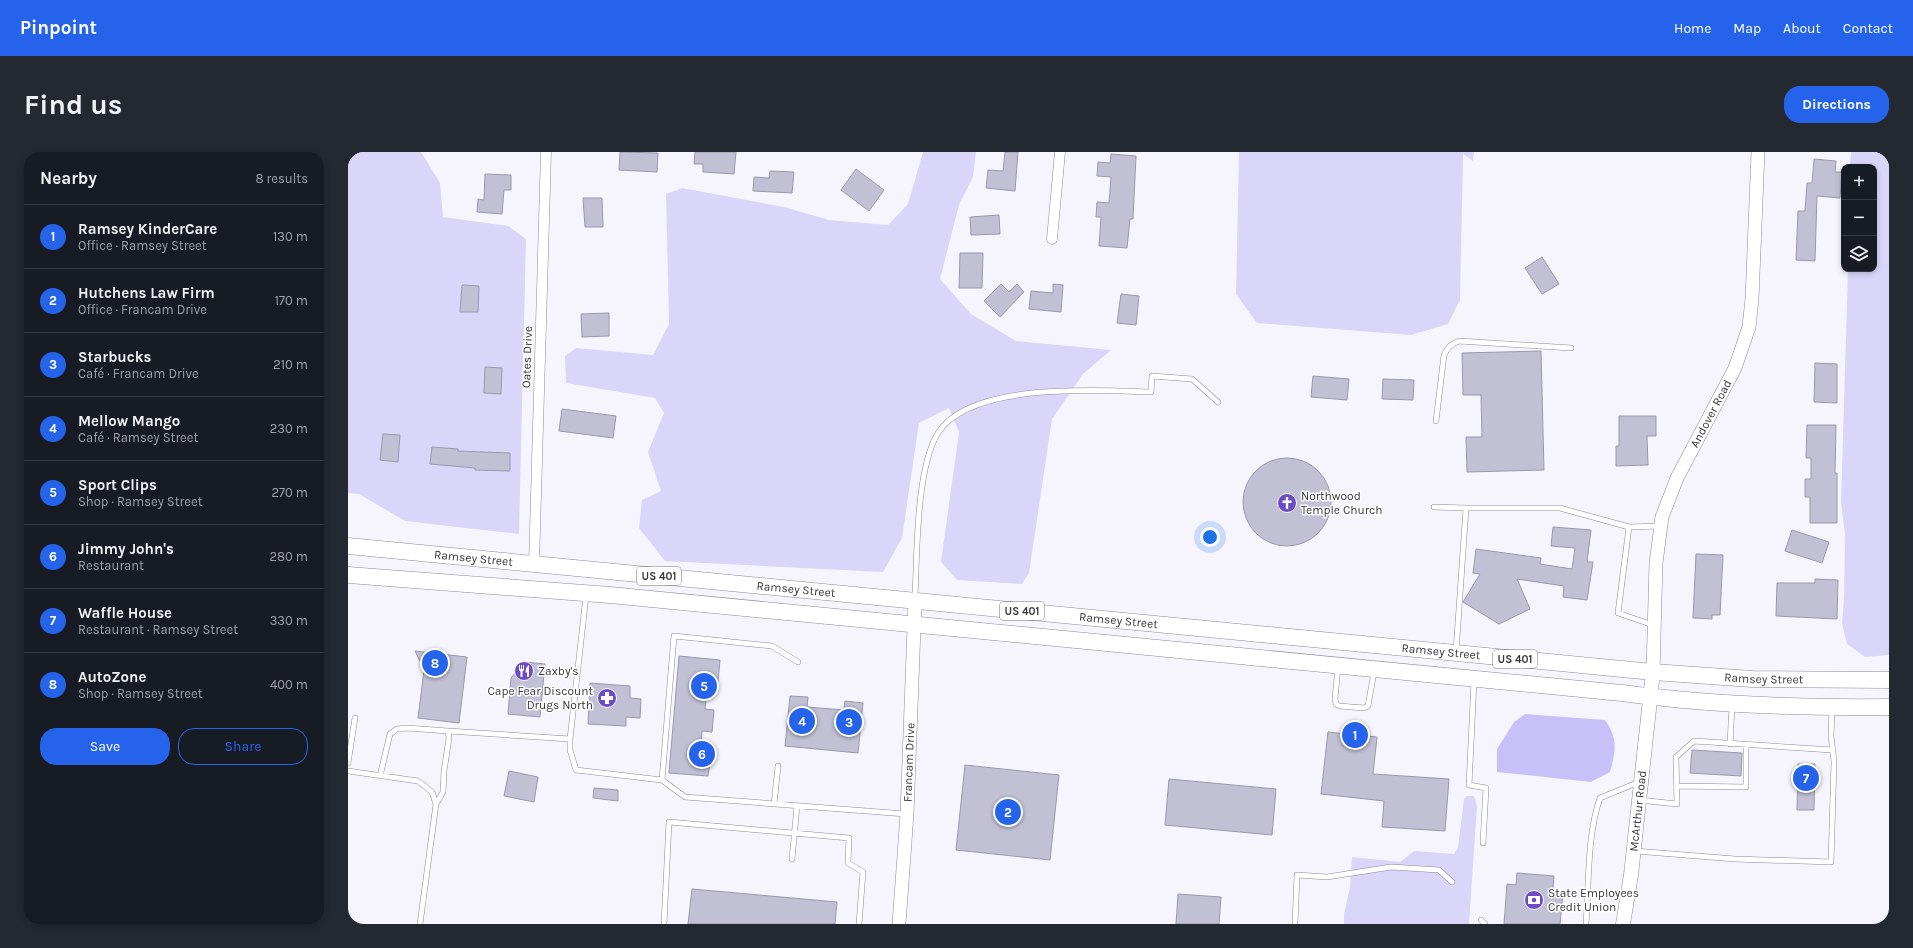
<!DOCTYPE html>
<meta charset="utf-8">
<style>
body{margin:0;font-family:Karla,sans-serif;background:#242831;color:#f1f3f6}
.controls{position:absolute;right:12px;top:12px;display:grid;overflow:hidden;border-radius:8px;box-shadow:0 2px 6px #0003}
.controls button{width:36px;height:36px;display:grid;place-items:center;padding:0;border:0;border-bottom:1px solid #363941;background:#171b24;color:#f1f3f6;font:20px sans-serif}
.you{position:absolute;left:862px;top:385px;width:14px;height:14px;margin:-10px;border:3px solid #fff;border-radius:50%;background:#1a73e8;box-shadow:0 0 0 6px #1a73e833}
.badge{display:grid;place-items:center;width:26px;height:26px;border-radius:50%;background:#2563eb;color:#fff;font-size:13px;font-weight:700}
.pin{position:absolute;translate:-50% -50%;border:2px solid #fff;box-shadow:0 1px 4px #0006}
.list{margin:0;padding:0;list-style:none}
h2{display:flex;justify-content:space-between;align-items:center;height:52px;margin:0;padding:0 16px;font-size:17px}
h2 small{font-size:13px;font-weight:400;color:#9ea1a6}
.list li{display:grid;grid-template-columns:26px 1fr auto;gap:12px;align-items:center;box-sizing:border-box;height:64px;padding:0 16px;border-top:1px solid #363941}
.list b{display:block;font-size:15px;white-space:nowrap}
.list p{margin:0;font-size:13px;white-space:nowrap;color:#9ea1a6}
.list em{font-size:13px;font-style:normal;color:#9ea1a6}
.actions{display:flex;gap:8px;padding:12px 16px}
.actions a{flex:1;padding:9px 0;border:1px solid #2563eb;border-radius:16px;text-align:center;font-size:14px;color:#2563eb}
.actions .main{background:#2563eb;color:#fff}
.icon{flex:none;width:22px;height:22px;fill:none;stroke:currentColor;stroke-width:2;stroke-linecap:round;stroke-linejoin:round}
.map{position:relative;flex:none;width:1541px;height:772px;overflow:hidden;border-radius:16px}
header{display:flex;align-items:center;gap:24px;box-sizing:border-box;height:56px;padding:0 20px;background:#2563eb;color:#fff}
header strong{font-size:19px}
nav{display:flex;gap:22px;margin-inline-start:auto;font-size:14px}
.intro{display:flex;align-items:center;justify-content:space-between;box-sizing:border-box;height:96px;padding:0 24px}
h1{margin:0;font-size:28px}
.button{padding:10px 18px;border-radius:16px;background:#2563eb;color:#fff;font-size:14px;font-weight:700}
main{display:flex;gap:24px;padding:0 24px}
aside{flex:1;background:#171b24;border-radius:16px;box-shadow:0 2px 6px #0003}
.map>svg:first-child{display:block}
.green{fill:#dad6f9}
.water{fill:#c8c1f9}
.building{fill:#c2c0d5;stroke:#9a98ad}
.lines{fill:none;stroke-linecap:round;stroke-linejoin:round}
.service-casing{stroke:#8b899d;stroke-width:6}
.minor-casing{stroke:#8b899d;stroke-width:11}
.tertiary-casing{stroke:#8b899d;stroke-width:14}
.secondary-casing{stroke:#8b899d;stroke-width:15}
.primary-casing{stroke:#8b899d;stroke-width:17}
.service{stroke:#fff;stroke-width:5}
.minor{stroke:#fff;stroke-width:10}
.tertiary{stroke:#fff;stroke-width:13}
.secondary{stroke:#fff;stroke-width:14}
.primary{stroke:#fff;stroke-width:16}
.labels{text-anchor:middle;stroke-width:3;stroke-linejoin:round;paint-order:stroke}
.shield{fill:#fff;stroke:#737278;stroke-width:1}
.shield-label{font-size:11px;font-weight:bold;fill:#37363e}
.street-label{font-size:12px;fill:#37363e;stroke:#fff}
.poi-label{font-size:12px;fill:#37363e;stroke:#fff;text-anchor:start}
</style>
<header>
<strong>Pinpoint</strong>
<nav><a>Home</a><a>Map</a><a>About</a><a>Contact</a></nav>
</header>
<div class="intro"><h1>Find us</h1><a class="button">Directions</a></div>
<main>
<aside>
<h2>Nearby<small>8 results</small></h2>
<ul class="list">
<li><span class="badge">1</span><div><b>Ramsey KinderCare</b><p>Office · Ramsey Street</p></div><em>130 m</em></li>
<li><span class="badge">2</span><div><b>Hutchens Law Firm</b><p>Office · Francam Drive</p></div><em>170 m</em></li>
<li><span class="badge">3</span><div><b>Starbucks</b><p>Café · Francam Drive</p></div><em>210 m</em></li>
<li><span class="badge">4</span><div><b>Mellow Mango</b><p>Café · Ramsey Street</p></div><em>230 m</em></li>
<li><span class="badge">5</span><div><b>Sport Clips</b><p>Shop · Ramsey Street</p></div><em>270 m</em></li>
<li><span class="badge">6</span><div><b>Jimmy John's</b><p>Restaurant</p></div><em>280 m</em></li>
<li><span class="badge">7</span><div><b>Waffle House</b><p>Restaurant · Ramsey Street</p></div><em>330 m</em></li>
<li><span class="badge">8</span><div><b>AutoZone</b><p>Shop · Ramsey Street</p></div><em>400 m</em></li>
</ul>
<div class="actions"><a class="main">Save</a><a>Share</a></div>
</aside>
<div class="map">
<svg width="1541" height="772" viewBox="0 0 1541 772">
<rect width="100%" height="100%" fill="#f6f5fe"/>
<path class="green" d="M0,0H73L92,31L95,65L160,74L178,87L171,382L57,369L11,342L0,341Z
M575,0H628L625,25L611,53L592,127L623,162L668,189L763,198L735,222L704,267L681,421L674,432L609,428L593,410L611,280L601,256L571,271L554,386L535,420L317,409L291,376L294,348L313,339L300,300L316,261L307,246L218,231L217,204L228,196L305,203L321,172L318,42L334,36L436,55L481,68L540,73L560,52Z
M891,0H1126L1125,9L1115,2L1112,148L1100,172L1063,183L909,171L888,142Z
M1503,0H1541V503L1517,505L1499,492L1494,471L1496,445L1497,382L1493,350L1500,117H1526V15H1502Z
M1119,644H1126L1129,654L1121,772H996V762L1002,735L1004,705L1052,710L1066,699L1106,702L1110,695L1116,647Z"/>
<path class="water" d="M1177,562L1257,568C1270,586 1268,599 1262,620L1243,630L1149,620V597L1166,570Z"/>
<path class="building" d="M272,0L310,1L309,20L271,18Z
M347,0H388L386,22L355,20V12H346Z
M657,0H670L667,39L638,36L640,18L655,19Z
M763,2L788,4L785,67H782L779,96L751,94L753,65H748L749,50L761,51L763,25L749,24L750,10L762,11Z
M1466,7L1488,9L1487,20H1494L1492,46L1469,44L1467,109L1448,108L1450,59H1457L1459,31H1464Z
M508,17L536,38L521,59L493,38Z
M422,19L446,20L444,41L405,39L406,25L421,26Z
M137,22L163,23V38H156L154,62L129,60L130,47L136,48Z
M235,46H254L255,75H237Z
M651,63L652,82L623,83L622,65Z
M612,101H635L634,136H611Z
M1194,105L1211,132L1194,142L1177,116Z
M653,132L661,140L669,132L676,140L652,165L636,149Z
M705,132L715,133L713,160L681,157L683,139L705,141Z
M114,133L131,134L130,160H112Z
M773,142L791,144L788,173L769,171Z
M261,161V184L234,185L233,162Z
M1193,199L1196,318L1119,320L1118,285H1134L1133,243H1115L1114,201Z
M1467,211L1489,212V251L1466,250Z
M137,215L154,216L153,242L136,241Z
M965,224L1001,227L999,248L963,245Z
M1035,227L1066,228L1065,248L1034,247Z
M214,257L268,264L265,286L211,279Z
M1271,264H1308V284H1299L1300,313L1268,314V294H1271Z
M1459,273H1488L1487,321H1489V371H1462V345H1457V327H1463V306H1458Z
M35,282L52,283L50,310L32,308Z
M84,295L110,297V299L162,301V319L127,318V316L82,312Z
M895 350a44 44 0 1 1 88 0a44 44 0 1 1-88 0Z
M1205,375L1243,378L1239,410H1245L1239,448L1215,445L1216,434L1169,427L1182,457L1151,472L1115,450L1132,422L1125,421L1128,397L1193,406L1192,412L1224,417L1227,396L1203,394Z
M1444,378L1481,390L1474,411L1437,399Z
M1348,402L1375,403L1372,463H1364V467L1345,466Z
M1467,427L1490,428L1489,467L1428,464L1429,431H1467Z
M67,499L119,505L111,571L70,566L76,518Z
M331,504L372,508L370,530H360L357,557L366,558L364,580L354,579L352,610L362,611L360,624L321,621Z
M176,510L197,512L192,565L160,562L163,526Z
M242,531L282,534V546L293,547L292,566L278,565V574L240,572Z
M442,544L460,545L459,555L496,558L497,549L515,551L510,601L437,594Z
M980,580L1029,585L1025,622L1101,627L1097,679L1034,675L1036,649L973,642Z
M1344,598L1394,601L1393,624L1342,621Z
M1450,612H1467L1466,658H1449Z
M617,613L711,623L702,708L608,698Z
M161,619L190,625L186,650L156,644Z
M821,627L928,637L924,683L817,673Z
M246,636L270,638V649L245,646Z
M1169,721L1206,724L1205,737L1215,741L1212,772H1156L1159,732L1168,733Z
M344,737L489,750L487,772H340Z
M830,742L873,745L871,772H828Z"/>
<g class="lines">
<g class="service-casing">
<path id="service" d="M1088,269L1096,203C1100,195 1103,192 1111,189L1223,196
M1086,355L1118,356
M1281,375L1270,461L1305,473
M567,446C569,404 568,316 590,281C622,230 749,238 803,240L804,224L844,227L870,250
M1108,500L1118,356H1212L1281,375L1312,374
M990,515L987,547L988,552L991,554L1016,556L1020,554L1026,520
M1126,529L1121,633L1138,636L1135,691
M100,579L222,587L238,444
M222,587V598L228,618L314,628L337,645L558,662
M1382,592L1384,553
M0,611L7,566
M0,619L70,629L84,640L88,652L72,772
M32,624L42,582L49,577L59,576L100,579L101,586L96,619L95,640L88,652
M314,628L326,484L424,494L450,510
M1329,634L1398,635V593
M1291,648L1329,652L1328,605L1346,589L1484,598
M426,652L430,614
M1287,699L1387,707L1483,710L1486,610L1483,584L1484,558
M444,707L449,654
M1133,768L1137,772
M316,772L321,670L501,686L500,711L515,720L511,772
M947,772L949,723L979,725L1043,715L1091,718L1104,730
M1238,772C1241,732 1239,683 1252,646L1291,630"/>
</g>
<g class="minor-casing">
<path id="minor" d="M704,87L712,0
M186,412L198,0"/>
</g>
<g class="tertiary-casing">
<g id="tertiary">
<path id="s1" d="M1305,520L1308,411L1314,365L1329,326L1387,216L1401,175L1404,147L1410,0"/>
<path id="s2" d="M551,772L559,662L567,449"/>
</g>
</g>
<g class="secondary-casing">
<g id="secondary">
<path id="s3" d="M1275,772L1283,723L1305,520"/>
</g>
</g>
<g class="primary-casing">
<g id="primary">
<path id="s4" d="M0,394L1305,520L1404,527L1541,528"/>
<path d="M0,423L262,443L1274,541C1363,553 1451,556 1541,555"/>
</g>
</g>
<use href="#service" class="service"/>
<use href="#minor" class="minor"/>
<use href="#tertiary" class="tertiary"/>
<use href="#secondary" class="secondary"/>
<use href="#primary" class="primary"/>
</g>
<defs>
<g id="church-disc" transform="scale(1)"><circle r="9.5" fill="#6a4cc5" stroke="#fff"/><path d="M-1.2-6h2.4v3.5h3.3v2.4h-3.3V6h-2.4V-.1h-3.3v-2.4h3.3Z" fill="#fff"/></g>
<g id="restaurant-disc" transform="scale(1)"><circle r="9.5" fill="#6a4cc5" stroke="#fff"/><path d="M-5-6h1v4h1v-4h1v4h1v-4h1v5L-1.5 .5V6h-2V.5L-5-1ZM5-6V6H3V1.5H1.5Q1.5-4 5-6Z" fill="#fff"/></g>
<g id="pharmacy-disc" transform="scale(1)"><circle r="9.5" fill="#6a4cc5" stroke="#fff"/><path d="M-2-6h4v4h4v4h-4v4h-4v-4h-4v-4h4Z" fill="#fff"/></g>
<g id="bank-disc" transform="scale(1)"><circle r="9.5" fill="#6a4cc5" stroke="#fff"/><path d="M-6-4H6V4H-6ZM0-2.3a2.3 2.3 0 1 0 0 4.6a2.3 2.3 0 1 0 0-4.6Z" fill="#fff"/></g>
</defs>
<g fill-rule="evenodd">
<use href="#church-disc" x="939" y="351"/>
<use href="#restaurant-disc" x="176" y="519"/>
<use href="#pharmacy-disc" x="259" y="546"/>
<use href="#bank-disc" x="1186" y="748"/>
</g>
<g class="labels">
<g class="shield">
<rect x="289" y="415" width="44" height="18" rx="3"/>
<rect x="652" y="450" width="44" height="18" rx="3"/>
<rect x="1145" y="498" width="44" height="18" rx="3"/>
</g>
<g class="shield-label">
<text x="311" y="428">US 401</text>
<text x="674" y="463">US 401</text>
<text x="1167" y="511">US 401</text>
</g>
<g class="street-label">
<text transform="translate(179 205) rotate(-88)" y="4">Oates Drive</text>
<text dy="4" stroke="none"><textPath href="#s1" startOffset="270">Andover Road</textPath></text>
<text dy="4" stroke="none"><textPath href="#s4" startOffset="126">Ramsey Street</textPath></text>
<text dy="4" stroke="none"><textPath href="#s4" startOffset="450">Ramsey Street</textPath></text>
<text dy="4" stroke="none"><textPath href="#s4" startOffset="774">Ramsey Street</textPath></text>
<text dy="4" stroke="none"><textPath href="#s4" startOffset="1098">Ramsey Street</textPath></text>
<text dy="4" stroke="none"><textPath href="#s4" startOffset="1422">Ramsey Street</textPath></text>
<text dy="4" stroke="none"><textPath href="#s2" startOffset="162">Francam Drive</textPath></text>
<text dy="4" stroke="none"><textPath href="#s3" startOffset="114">McArthur Road</textPath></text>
</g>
<g class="poi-label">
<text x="953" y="348">Northwood<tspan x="953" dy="14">Temple Church</tspan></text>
<text x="190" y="523">Zaxby's</text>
<text x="245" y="543" text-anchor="end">Cape Fear Discount<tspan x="245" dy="14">Drugs North</tspan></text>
<text x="1200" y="745">State Employees<tspan x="1200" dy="14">Credit Union</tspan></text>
</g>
</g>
</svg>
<div class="controls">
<button>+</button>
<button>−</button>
<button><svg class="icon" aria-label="layers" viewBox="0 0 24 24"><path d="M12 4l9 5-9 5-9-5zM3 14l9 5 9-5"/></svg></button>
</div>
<div class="you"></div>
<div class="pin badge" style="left:1007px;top:583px">1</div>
<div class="pin badge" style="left:660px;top:660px">2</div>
<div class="pin badge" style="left:501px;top:570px">3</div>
<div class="pin badge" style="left:454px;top:569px">4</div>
<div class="pin badge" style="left:356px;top:534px">5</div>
<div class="pin badge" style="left:354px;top:602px">6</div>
<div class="pin badge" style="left:1458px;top:626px">7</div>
<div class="pin badge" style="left:87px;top:511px">8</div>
</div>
</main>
